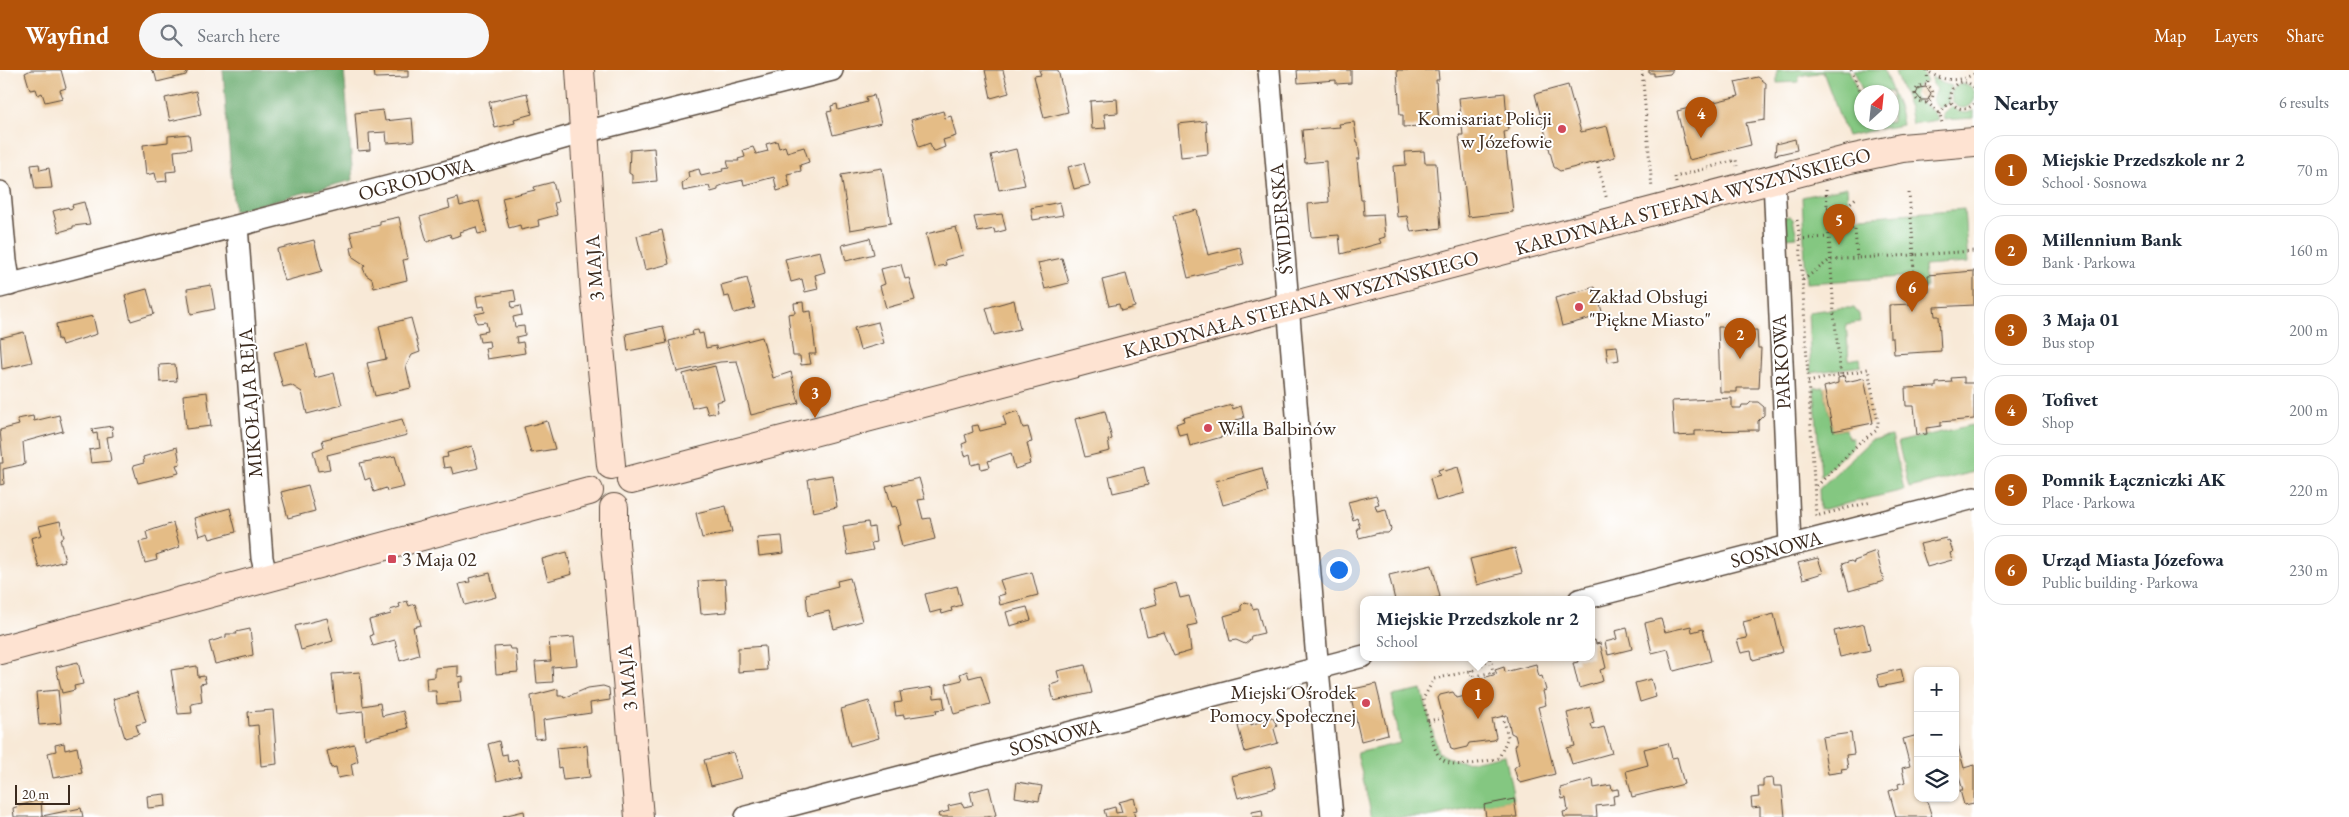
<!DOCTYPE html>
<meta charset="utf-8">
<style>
body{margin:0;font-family:"EB Garamond",serif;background:#f6f6f7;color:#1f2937}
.controls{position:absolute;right:15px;bottom:15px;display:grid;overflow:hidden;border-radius:10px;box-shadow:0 1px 4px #0004}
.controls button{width:45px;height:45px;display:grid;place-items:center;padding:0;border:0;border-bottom:1px solid #e0e1e3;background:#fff;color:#1f2937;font:25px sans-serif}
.compass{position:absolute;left:1854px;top:15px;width:45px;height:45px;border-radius:50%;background:#fff;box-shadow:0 1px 4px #0004;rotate:27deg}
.scale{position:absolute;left:15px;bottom:12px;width:55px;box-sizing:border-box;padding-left:5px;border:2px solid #3b2a1e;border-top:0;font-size:14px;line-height:18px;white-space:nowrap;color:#3b2a1e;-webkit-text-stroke:4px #fff;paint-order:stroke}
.you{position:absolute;left:1338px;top:499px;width:18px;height:18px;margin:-12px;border:4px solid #fff;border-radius:50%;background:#1a73e8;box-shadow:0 0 0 8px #1a73e833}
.badge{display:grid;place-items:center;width:32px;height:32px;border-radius:50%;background:#b45309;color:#fff;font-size:16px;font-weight:700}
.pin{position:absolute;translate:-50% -41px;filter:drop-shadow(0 1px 2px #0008)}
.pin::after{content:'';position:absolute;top:26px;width:18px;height:15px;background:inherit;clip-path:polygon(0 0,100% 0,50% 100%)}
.popup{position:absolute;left:1360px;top:526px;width:235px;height:65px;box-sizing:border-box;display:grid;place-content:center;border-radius:10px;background:#fff;filter:drop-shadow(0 1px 4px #0005);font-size:16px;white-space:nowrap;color:#747a83}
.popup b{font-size:19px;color:#1f2937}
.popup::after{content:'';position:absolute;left:50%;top:100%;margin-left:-10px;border:10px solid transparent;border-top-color:#fff}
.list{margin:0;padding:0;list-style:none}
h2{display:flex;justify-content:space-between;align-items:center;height:65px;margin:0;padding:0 20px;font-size:21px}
h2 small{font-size:16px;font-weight:400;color:#747a83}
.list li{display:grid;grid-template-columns:32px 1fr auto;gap:15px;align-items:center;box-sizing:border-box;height:70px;margin:0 10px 10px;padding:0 10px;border:1px solid #e0e1e3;border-radius:20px}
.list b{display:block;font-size:19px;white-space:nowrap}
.list p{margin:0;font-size:16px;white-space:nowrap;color:#747a83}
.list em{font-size:16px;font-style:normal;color:#747a83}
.icon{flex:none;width:28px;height:28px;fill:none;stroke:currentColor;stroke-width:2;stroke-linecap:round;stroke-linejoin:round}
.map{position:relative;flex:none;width:1974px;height:747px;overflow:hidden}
header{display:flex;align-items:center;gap:30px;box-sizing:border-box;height:70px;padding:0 25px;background:#b45309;color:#fff}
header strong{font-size:24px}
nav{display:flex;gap:28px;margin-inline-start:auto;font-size:18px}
.search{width:350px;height:45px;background:#f6f6f7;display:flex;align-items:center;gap:12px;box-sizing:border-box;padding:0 18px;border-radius:28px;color:#747a83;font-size:19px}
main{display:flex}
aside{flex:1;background:#fff}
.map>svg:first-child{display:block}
.green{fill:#84c781;stroke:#607850}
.forest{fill:#6bac6f;stroke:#536b46}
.building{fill:#e4bc86}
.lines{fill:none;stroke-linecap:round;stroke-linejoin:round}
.street-casing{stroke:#57473a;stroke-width:24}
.secondary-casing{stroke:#57473a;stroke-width:30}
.path{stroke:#57473a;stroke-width:3;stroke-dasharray:1 4;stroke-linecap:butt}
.street{stroke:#fff;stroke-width:21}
.secondary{stroke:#fee3d2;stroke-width:28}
.poi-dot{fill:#d1495b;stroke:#fff;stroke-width:2}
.labels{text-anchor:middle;stroke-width:4;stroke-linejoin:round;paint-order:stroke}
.poi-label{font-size:20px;fill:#3b2a1e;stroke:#fff;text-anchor:start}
.street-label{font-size:20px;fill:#3b2a1e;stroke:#fff}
</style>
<header>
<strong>Wayfind</strong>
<div class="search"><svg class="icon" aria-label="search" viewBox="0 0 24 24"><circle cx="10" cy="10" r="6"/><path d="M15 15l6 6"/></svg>Search here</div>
<nav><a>Map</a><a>Layers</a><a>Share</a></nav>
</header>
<main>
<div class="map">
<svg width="1974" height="747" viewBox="0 0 1974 747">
<rect width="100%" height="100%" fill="#fff"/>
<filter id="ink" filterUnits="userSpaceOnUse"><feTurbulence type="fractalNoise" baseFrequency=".02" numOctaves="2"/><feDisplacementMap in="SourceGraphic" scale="10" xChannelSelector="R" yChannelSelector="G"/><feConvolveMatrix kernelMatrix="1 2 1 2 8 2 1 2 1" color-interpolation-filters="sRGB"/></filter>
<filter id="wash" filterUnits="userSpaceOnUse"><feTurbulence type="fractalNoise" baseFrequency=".0096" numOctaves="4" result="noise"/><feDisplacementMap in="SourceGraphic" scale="20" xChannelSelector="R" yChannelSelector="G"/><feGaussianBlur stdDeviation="1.12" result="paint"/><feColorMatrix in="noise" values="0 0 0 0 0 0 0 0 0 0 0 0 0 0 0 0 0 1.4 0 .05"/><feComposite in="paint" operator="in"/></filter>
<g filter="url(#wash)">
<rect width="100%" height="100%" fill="#f8e9d7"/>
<path class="green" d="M1777,0H1849L1861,30L1862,52L1872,53L1875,60L1847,66L1823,2L1799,6V12L1777,13Z
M1854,0H1884L1899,39L1902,55L1879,59L1876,53L1892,52V22H1863Z
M1921,0L1927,12L1918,15L1914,26C1920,38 1934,36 1938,50L1912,54L1909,38L1895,2Z
M1932,7L1941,13L1952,16L1948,25L1949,32L1939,39L1932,30L1936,19L1932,14Z
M1951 26a12 12 0 1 1 24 0a12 12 0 1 1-24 0Z
M1951,36C1958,43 1966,45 1974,40V48L1944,50L1943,43Z
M1847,117L1849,148L1964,139L1968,193L1924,196L1926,218L1903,219L1902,207L1806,213L1802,127Z
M1790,146L1793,149L1797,167L1784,168V147Z
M1840,238H1854L1859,244L1860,252L1846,254L1849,290L1860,288L1861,296L1811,303L1808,242Z
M1824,317L1833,361L1846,359L1848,368H1852L1853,376L1821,406L1814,318Z
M1972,355L1974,364V402L1909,418L1898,372Z
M1892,366L1904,420L1820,440L1819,419L1871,370Z
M1422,620L1438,682C1464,698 1477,690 1505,685L1514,729L1433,747H1372L1357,683L1400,673L1392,626Z"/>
<path class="forest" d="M223,0H344L353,110L234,141Z"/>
<g id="blocks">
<path class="building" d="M31,0H61L66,18L60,20L63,28L45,32L42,23L38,25L36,19L30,20L25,3Z
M151,0H188L186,5L157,12L155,4Z
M374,0H408V7L375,8Z
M985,0H1003L1009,23L991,28Z
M1039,0H1058L1068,42L1044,48L1034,6L1041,5Z
M1297,0H1351V13L1336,14V10L1298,13Z
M1397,0H1438L1439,10H1436L1439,55L1403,57V45H1400Z
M1649,0H1673L1670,4L1654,6V3H1649Z
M1758,7L1766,13L1765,50L1746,53L1751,75L1689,90L1677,41L1739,26L1735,12Z
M1568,15L1581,62L1607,56L1615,87L1560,101L1554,97L1535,24Z
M1926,17L1931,23L1928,30H1921L1916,24L1919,18Z
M196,21L201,44L170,51L165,28Z
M527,23L532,44L514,49L515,53L495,58L489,32Z
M1505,23L1508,61L1504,62L1513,142L1468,147L1459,65H1463L1459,28Z
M874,25L881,53L833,65L827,42L832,41L831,36L837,34L838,40L867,32L866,27Z
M1117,29L1118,43L1104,44L1106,58L1092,59L1090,31Z
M383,40L385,51L412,48L414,71L387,73L386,62L369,63L370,80L358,81L355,43Z
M943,41L945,48L951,46L956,66L943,70L945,77L935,81L932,80L930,73L919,77L911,50Z
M1206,51L1208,84L1181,87L1178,54Z
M1354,52L1357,72H1358L1360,89H1357L1361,130H1363L1364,145L1383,144L1385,167L1379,169L1381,173L1341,184L1339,165L1311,167L1308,134L1329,132L1326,96V91L1305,93L1302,60L1340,57L1339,54Z
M189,64L191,79L174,81L176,101L166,102L167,111L157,112L155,103L146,105L143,75L168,72V66Z
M1795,69L1797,80L1775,85L1776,74Z
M777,71L779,78L785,76L787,82L804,77L809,92L800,95L801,101L787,104L790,117L777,121L774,107L744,115L743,110L725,114L718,117V120L711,122L709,116L683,121L682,113L689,108L688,102L699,99L701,106L723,101L722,99L729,98L727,91H739L738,89L745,87L743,80L753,77L756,84L768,81L766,74Z
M654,78L657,111L632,113V105L629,103L630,80Z
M1016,79L1025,115L999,120L991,85Z
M1424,81L1425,93H1436L1441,158L1411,162L1407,146L1397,147L1393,96L1406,95L1405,82Z
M1084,93L1090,115L1074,119L1068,97Z
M39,94L40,100L49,98L52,118L35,119L31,95Z
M882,98L891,153L850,160L841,105Z
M553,112L558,132L554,133L557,145L538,150L539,156L521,160L520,155L509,158L502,128L535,120L534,117Z
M458,128L460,136L479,131L487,162L478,164L476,157L460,162L461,165L451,168L450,164L427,172L420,147L450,138L448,131Z
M84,132L90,154L73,156V158L59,162L53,141L68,137L69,139L73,138L72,135Z
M1060,132L1063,145L1033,150L1031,138Z
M1197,140L1208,185L1240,177L1244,194L1188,208L1173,146Z
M1002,144L1006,160L995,163L994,159L978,162L974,147Z
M399,147L408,189L403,190L407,210L374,218L372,209L366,205L363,198L365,195L353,187L351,178L354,176L350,162L380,155V151Z
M956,157L963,185L945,190L946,195L934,197L926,164Z
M662,160L669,194L645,200L637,166Z
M870,168L874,184L846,191L842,175Z
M314,170L322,201L285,211L281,200L277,179Z
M820,181L825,202L815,205L818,219L805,222L802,209L791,212L785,189Z
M1062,188L1069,213L1045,219L1038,193Z
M901,194L905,209L909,208L915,230L886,238L880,216L885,214L881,199Z
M1974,201V235L1934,237L1935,246H1939L1941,281L1894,284L1893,268H1890L1889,235L1912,234V223L1929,222L1928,205Z
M1126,204L1135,237L1121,241L1119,234L1109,236L1102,210Z
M747,208L755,238L734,243L729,226L724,227L721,215Z
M211,215L215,239L191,244L187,219Z
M1595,217L1603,245L1562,256L1555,228Z
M147,219L154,244L131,251L125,225Z
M514,220L516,231L511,232L512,238L520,236L522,245L513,247L515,257L524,256L525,265L516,267L517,273L523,272L525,283L487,289L485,278L490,277L489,271L480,272L478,263L488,261L486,252L477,253L475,244L485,242L484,236L478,237L476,226Z
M1014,230L1020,259L994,265L986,238Z
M803,232L804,242L811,241L816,284H809L811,294L801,295L800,286H793L788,244L795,243L794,233Z
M93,246L97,264L62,275L60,269L58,270L56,254Z
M411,248L420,282L412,285L406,296L411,318L375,326L367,293L386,289L379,256Z
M878,252L884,273L860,280L854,258Z
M663,256L667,273L628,281L626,264Z
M1718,257H1735V261L1757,260L1758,278H1761L1759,318H1737V322H1720Z
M698,260L699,264L703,263L706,278L716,276V279L762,267L773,308L791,302L799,333L751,345L737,291L720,292L677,302L669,271L693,265L692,261Z
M24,262L32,292L2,299L0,268Z
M307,274L315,308L334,303L342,335L307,344L302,322L291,315L283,317L274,282Z
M1617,276L1619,290L1608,292L1606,277Z
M175,294L177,311L160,312L159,295Z
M715,296L724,330L716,332L718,342L708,344L705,335L692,338L683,304Z
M1844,306L1846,312L1864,308L1873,353L1833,361L1824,317L1838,313V308Z
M1964,307V313H1974V349L1941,352V356L1926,358L1927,364L1917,365L1914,336H1906L1905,318L1936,317V313L1952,312L1951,308Z
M207,322L211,356L186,359L183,325Z
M1732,328V338H1741L1742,335H1748L1751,332H1758L1764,337V345L1758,351V360L1695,361V365L1674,366L1672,331Z
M1232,335L1233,339L1241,336L1244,348L1236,350L1239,362L1190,376L1187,363L1179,365L1176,354L1184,351L1183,348Z
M1018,341L1023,358L1028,357L1032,372L1027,373L1031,390L1029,391L1030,394L1015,399L1011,383L988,391L990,397L981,399L980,393L972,395L970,384L965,386L962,374L967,372L965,365L973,362L972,356L978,355L980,361L1006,355L1003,346Z
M1105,341L1112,369L1108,370L1110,381L1085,387L1075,349Z
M59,345L63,361L23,372L25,394L3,399L4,414L0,415V393H3L0,360L19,355L17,349L33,346L34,351Z
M402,349L407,365L327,385L330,399L318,401L313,381L324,377L322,370Z
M547,351L555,379L531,383L524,357Z
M112,356L113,366L107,367L111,391L91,393L89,380L99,378L97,363L93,364L92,359Z
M472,376L478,398L453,404L451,397L444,398L442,388L448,387L447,383Z
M177,377L180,394L176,395L179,403L138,413L133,396L144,393L143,387Z
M395,386L404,417L387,421L386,418L374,422L370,408L365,410L360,393Z
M1144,397L1148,415L1113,423L1109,406Z
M1458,397L1465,423L1436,431L1430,408L1440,405L1438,400L1444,398L1445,401Z
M1262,398L1268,422L1223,435L1216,411Z
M832,405L837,437L813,442L808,409Z
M919,408L925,429L918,430L923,449L930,448L935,469L902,477L897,456L901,455L899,446L896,436L892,437L886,416Z
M308,415L315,441L288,448L281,422Z
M1376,425L1379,434L1375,435L1377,441L1386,439L1391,460L1388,463H1379L1359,468L1357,458H1360L1357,448L1353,450L1348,432Z
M726,436L732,462L702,468L696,443Z
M230,438L236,462L210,469L208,463L199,466L194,448Z
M60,451L64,467L60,469L65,491L39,498L31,468L42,465L39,456Z
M868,452L869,458L874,457L876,472L871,473L873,480L848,485L843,456Z
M173,453L180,477L156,485L157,490L145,493L139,472L148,470L146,462Z
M782,466L784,483L759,486L757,468Z
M1946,468L1947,471L1949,470L1953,482L1950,483L1952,490L1927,497L1920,474Z
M1515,478L1522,503L1477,515L1470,489Z
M1876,481L1884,511L1849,521L1842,494L1851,491L1854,493V491L1865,487V485Z
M567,482L572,504L548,511L542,489Z
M1818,488L1823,503L1803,509L1798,493Z
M1432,495L1440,527L1426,530H1395L1389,505Z
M1032,502L1038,525L1000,535L998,526L1005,524L1000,510Z
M490,503L496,527L465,535L459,514L470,512L469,508Z
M850,508L862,551L834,559L829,541L808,546L806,524L838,516L837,511Z
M725,509L727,542L701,544L698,511Z
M1176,513L1180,528L1189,526L1197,554L1188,556L1191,581L1174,586L1164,562L1147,566L1140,539L1157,534L1153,519Z
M957,516L962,535L951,538L952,541L942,544L941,540L930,543L925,524Z
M407,531L409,536L415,534L421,555L413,557L419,585L400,591L395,570L373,576L370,566L373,565L369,550L391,544L390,540L400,537L399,534Z
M1245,532L1251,534L1253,539L1257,538L1264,563L1251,566L1250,570L1245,574L1236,570L1230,571L1224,546L1241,541V536Z
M1027,537L1031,550L1010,556L1006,542Z
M1774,544L1783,582L1753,590L1751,581L1741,583L1737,570L1747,568L1743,552Z
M327,548L333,571L301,580L295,556Z
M1661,549L1665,562L1691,556L1692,562L1703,559L1711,591L1674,601L1668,579L1652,583L1645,553Z
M1864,554L1870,580L1840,587L1834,561Z
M1627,558L1632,579L1608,585L1605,572L1617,569L1615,561Z
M250,559L253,585L215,594L209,572L226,567V564H237L236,562Z
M574,567L577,595L552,597L553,612L537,613L535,592L551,591L549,569Z
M1595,570L1596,574L1600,573L1606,598L1600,600L1603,611L1579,618L1573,593L1578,592L1577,588H1592V571Z
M509,576L510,579H516L518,602L496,604L494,577Z
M765,576L767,600L738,602V578Z
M78,592L83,614L74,616L75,620L62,623L56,597Z
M1536,594L1539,607L1542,606L1546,620L1543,621L1546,635L1538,637L1555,704L1521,713L1518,711L1514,698L1519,694L1515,676L1517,673L1515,665L1511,663L1507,645L1492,649L1496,667L1494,670L1469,673L1467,677L1454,680L1451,679L1438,628L1440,625L1453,622L1457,628L1473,624L1470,614L1472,611L1497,604L1495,600L1504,597L1505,602Z
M1085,595L1092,623L1054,631L1050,615L1060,612L1057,601Z
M197,596L198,607L204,606L206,613L200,614L202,632L191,634L192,643L178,644L171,600Z
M458,596V607L463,606V612H459L461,632L437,634L436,621H427L426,608L435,607V598Z
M1901,599L1904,612L1880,617L1877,605Z
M967,601L969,608L981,605L990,634L954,644L946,614L962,610L960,604Z
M360,602L363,636L380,633L382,646L403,641L408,658L365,669L363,641L336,644L332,604Z
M1651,609L1656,627L1640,632L1635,613Z
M1376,614L1388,664L1361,671L1349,620Z
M603,616L609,618L610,630L590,633L591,643L543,650L545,668L535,669L531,626L558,619V626H563L564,628L588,618Z
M933,617L934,628L943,627L945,639L936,640L937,643L904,648V645L896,646L894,633L902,632L900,622Z
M58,620L61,653L39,655L36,622Z
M137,622L146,652L136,655L139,664L125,668L113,629Z
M869,631L879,668L850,676L841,639Z
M1590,637L1594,653L1591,654L1593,660L1604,657L1612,683L1572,694L1567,678L1575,676L1567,643Z
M273,640L277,694L261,696L258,655L249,656L248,642Z
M1272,647L1277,655L1274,659L1278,673L1245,682L1238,656L1251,652V655Z
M1851,663L1854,684L1846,685L1848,698L1841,699L1842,702L1828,704L1822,667Z
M1918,665V728H1926L1932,747H1896L1889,721L1899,718L1898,714L1905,712L1902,698L1910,696L1903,669Z
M1955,665L1964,698L1974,695V733L1964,735L1960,720H1963L1955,695Z
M499,671L502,685L507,684L508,692L517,689L521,705L497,711L488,674Z
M64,673L65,680L77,677L82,703L53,708L48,683L56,681L55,675Z
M1668,673L1672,688L1677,687L1684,714L1632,727L1626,701L1648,695L1644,679Z
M354,674L358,691L351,694L353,705L338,708L336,697L331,698L327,681Z
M587,675L590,707L563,710L561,697L558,698L556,678Z
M733,682L741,708L711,716L704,690Z
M1271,696L1276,718L1238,728L1232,706Z
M1773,708L1774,716H1782L1785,747H1760V737L1752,738L1751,728L1759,727L1758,717H1763V709Z
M1593,709L1594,718L1611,715L1612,720L1618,719L1619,725L1613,726L1614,734L1596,736L1597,747H1564L1563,742L1568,741L1566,728L1562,729L1560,718Z
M1017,712L1042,716L1039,731L1015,727Z
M989,717L996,745L987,747H939L938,744L949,741L948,736L962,733L964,737L973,735L970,722Z
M165,724L166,736L148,738L147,726Z
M1134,728L1137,740L1133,741L1135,747H1106L1104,740L1115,737L1116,743L1122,742L1119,732Z
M41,729L42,746L81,738L83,747H14L13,738Z
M1514,729L1517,747H1486L1484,735Z
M1262,740L1263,747H1253L1252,742Z
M524,741L525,747H503V746Z"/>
</g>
</g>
<g filter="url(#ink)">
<use href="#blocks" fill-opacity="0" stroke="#57473a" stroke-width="1"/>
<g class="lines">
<g class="street-casing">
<path id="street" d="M1269,0L1316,578L1332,747
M1774,109L1790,475
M0,122L6,191L10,215
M237,156L262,488L267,509
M0,217L441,103L585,62L832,0
M1579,530L1974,428
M746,747L1364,586"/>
</g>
<g class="secondary-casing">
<path id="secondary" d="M580,0L595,224L611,395
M631,410L1850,89L1902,78L1974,72
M614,438V462L639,747
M0,580L589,421"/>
</g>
<path class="path" d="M1642,0L1652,119
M1851,0L1862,25
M1926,0C1941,11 1957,13 1974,4
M1927,1L1928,16
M1915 24a9 9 0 1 1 18 0a9 9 0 1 1-18 0Z
M1974,17C1956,0 1939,31 1959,38C1965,40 1969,38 1974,34
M1927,32L1940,44L1942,53
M1940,44L1945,36L1952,32
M1873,52L1877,61
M1597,92L1607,130
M1676,113L1675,107L1736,90L1737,96
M1826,119L1834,244L1841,307
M1909,123L1914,185L1974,181
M1827,137L1847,136L1858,126
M1797,150L1800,169L1816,446L1871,432
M1827,160L1855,158L1857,188L1914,185L1913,218L1903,223
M1799,169L1828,167
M1803,210L1830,190L1857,188
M1808,312L1868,299L1878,352L1877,360L1859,373L1814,419
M1490,588L1475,600L1434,609L1423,629C1426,642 1431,672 1437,683C1448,703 1483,692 1499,688L1508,667L1503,646
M1490,588L1494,605
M1471,600L1472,607L1493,602
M1428,651L1443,648"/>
<use href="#street" class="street"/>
<use href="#secondary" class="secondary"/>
</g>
</g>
<g class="poi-dot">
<circle cx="1562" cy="59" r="5"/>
<circle cx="1579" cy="237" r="5"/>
<circle cx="1208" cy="358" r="5"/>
<rect x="387" y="484" width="10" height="10" rx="2.5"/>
<circle cx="1366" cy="633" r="5"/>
</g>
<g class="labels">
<g class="poi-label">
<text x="1552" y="55" text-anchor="end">Komisariat Policji<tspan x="1552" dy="23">w Józefowie</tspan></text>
<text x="1589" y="233">Zakład Obsługi<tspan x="1589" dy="23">"Piękne Miasto"</tspan></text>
<text x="1218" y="365">Willa Balbinów</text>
<text x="402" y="496">3 Maja 02</text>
<text x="1356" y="629" text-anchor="end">Miejski Ośrodek<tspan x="1356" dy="23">Pomocy Społecznej</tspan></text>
</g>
<g class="street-label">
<text transform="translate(416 109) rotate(-15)" y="7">OGRODOWA</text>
<text transform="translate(1693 131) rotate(-15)" y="7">KARDYNAŁA STEFANA WYSZYŃSKIEGO</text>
<text transform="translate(1281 149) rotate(-95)" y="7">ŚWIDERSKA</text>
<text transform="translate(594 198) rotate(-94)" y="7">3 MAJA</text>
<text transform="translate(1301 234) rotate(-15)" y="7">KARDYNAŁA STEFANA WYSZYŃSKIEGO</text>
<text transform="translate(1781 292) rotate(-93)" y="7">PARKOWA</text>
<text transform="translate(250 333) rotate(-94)" y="7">MIKOŁAJA REJA</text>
<text transform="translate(1776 479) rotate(-15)" y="7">SOSNOWA</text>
<text transform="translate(627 608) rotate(-95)" y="7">3 MAJA</text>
<text transform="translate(1055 667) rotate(-15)" y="7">SOSNOWA</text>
</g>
</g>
</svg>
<div class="controls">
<button>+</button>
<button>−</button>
<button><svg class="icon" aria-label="layers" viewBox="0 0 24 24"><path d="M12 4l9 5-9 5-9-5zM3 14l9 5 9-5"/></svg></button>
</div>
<svg class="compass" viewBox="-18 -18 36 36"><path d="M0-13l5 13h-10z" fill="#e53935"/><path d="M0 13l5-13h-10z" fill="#747a83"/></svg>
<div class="scale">20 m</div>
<div class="you"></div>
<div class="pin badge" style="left:1478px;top:649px">1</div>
<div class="popup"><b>Miejskie Przedszkole nr 2</b>School</div>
<div class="pin badge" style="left:1740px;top:289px">2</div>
<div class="pin badge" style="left:815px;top:348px">3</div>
<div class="pin badge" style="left:1701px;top:68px">4</div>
<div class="pin badge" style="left:1839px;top:175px">5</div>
<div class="pin badge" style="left:1912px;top:242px">6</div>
</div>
<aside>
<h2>Nearby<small>6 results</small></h2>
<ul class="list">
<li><span class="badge">1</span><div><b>Miejskie Przedszkole nr 2</b><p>School · Sosnowa</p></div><em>70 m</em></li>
<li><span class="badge">2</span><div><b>Millennium Bank</b><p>Bank · Parkowa</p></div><em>160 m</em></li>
<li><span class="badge">3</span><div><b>3 Maja 01</b><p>Bus stop</p></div><em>200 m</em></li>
<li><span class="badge">4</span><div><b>Tofivet</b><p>Shop</p></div><em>200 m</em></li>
<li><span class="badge">5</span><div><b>Pomnik Łączniczki AK</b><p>Place · Parkowa</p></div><em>220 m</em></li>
<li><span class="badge">6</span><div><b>Urząd Miasta Józefowa</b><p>Public building · Parkowa</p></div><em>230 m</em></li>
</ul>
</aside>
</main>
